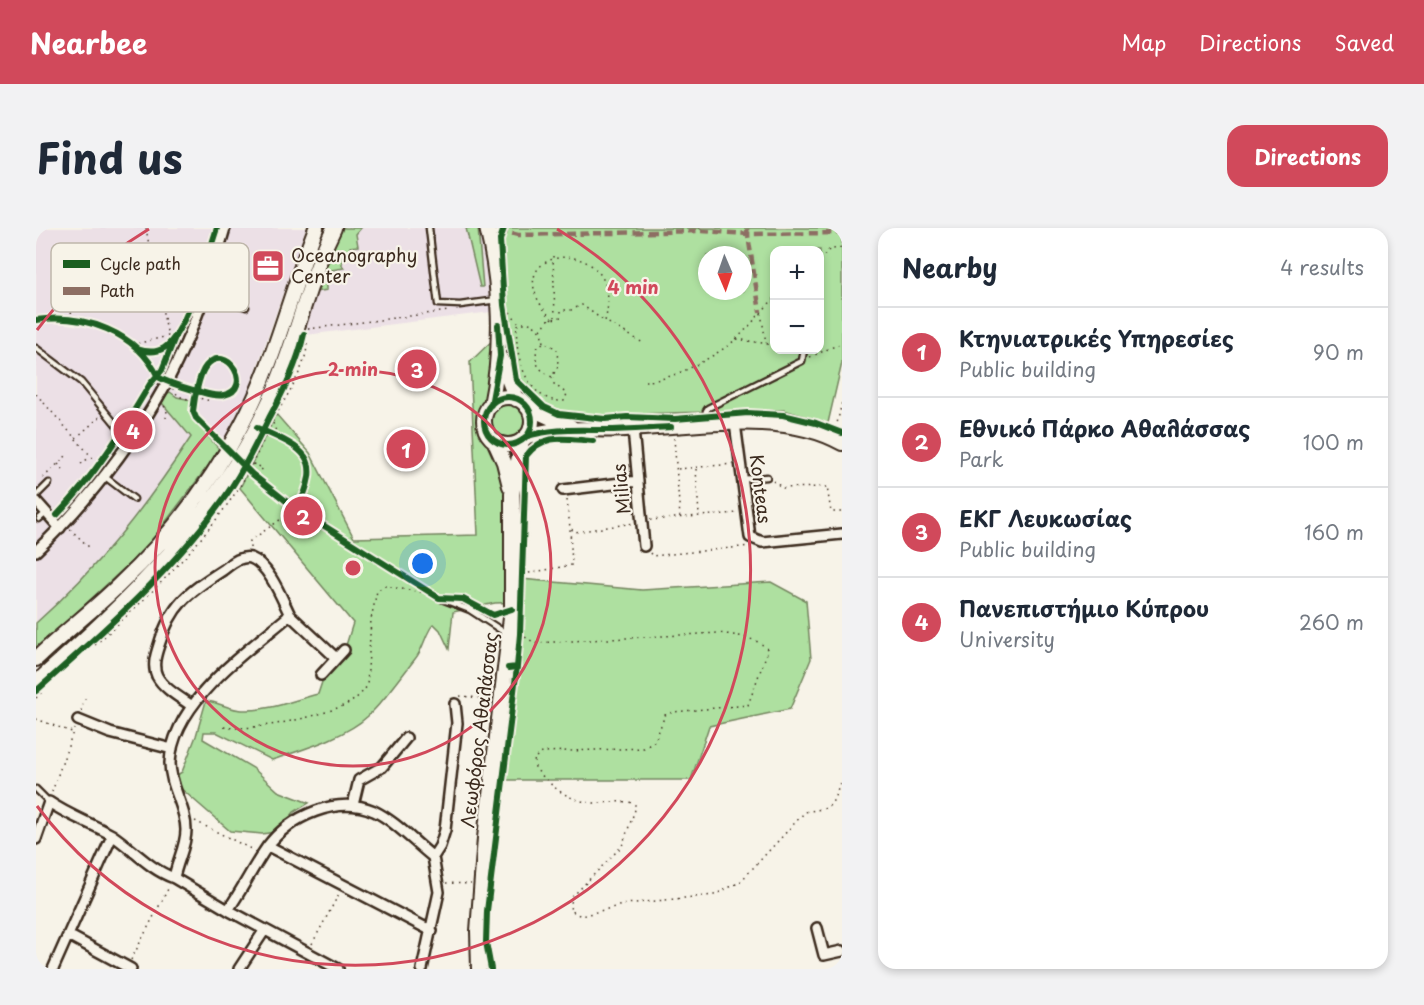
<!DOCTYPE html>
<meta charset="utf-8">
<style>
body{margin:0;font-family:"Playpen Sans",sans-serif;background:#f2f2f3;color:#1f2937}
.controls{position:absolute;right:18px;top:18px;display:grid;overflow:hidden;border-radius:12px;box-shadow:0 3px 9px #0003}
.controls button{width:54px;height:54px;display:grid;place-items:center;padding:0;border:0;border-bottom:2px solid #e0e1e3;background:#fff;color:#1f2937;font:30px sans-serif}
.compass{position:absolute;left:662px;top:18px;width:54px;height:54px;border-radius:50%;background:#fff;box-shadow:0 3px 9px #0003;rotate:178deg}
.you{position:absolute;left:387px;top:336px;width:21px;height:21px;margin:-15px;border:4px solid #fff;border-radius:50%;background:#1a73e8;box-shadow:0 0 0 9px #1a73e833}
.badge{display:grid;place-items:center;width:39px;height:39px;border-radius:50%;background:#d1495b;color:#fff;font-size:20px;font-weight:700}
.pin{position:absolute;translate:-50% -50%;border:3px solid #fff;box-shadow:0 2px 6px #0006}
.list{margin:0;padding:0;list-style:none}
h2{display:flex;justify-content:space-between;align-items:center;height:78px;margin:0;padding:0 24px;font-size:26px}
h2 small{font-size:20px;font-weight:400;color:#747a83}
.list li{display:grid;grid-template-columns:39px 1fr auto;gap:18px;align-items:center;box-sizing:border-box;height:90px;padding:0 24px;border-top:2px solid #e0e1e3}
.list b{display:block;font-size:22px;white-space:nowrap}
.list p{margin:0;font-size:20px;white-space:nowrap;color:#747a83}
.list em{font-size:20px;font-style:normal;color:#747a83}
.map{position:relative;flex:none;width:806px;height:741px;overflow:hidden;border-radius:18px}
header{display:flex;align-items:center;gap:36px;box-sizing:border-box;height:84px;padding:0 30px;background:#d1495b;color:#fff}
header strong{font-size:28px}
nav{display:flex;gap:33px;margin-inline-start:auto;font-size:21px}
.intro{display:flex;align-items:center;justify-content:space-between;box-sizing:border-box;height:144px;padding:0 36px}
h1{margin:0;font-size:42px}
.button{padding:15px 27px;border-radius:18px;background:#d1495b;color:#fff;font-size:21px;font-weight:700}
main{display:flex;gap:36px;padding:0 36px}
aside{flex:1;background:#fff;border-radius:18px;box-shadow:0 3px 9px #0003}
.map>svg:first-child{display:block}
.built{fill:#ece0e6}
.green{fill:#aee0a0;stroke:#74855f;stroke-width:1.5;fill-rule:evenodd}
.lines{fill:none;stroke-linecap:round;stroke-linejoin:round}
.lane-casing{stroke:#3b2a1e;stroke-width:9}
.street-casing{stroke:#3b2a1e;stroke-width:14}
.secondary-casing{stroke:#3b2a1e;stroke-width:18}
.path{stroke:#3b2a1e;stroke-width:1.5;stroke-dasharray:1.5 4.5;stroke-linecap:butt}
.lane{stroke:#f7f3e8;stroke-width:4.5}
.street{stroke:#f7f3e8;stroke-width:9}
.secondary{stroke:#f7f3e8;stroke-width:14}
.quiet{stroke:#8d6e63;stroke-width:4.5;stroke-dasharray:9 4.5;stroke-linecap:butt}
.cycleway-casing{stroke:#f7f3e8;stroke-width:10}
.cycleway{stroke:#1b5e20;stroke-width:6}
.ring{fill:none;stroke:#d1495b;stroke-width:3}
.labels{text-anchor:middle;stroke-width:4.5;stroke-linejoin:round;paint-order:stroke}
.poi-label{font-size:18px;fill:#3b2a1e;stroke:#f7f3e8;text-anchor:start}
.street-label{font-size:18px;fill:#3b2a1e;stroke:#f7f3e8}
.key{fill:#f7f3e8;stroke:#bfb7ab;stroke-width:1.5}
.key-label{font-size:16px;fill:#3b2a1e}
.centre{fill:#d1495b;stroke:#f7f3e8;stroke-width:3}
.ring-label{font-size:18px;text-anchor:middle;font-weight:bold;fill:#d1495b;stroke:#f7f3e8;stroke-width:4.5;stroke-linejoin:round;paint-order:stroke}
</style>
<header>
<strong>Nearbee</strong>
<nav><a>Map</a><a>Directions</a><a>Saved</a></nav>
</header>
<div class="intro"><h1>Find us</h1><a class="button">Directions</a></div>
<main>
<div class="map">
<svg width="806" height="741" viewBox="0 0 806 741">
<rect width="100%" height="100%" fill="#f7f3e8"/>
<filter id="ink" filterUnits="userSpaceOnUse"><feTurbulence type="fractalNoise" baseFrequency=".0167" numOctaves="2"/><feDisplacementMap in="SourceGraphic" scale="12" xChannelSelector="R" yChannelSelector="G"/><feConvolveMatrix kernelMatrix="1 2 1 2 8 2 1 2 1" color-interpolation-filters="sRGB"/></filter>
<g filter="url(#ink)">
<path class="built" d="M0,0H270L213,162L186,215L142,283L111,318L0,422Z
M303,0H445L455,84L270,107L276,63Z"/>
<path class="green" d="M303,0H325L320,6L322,18L314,19V24H307L306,37L308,40L296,42V47L291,50V62L278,64Z
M430,0H442L447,59H444Z
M458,0H806V135L792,195L748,182L594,186L574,193L534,194L493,217L485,267V351L606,362L735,354L770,373L775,431L754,481L673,498L655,552H470L484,425L485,374L459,375L417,384L413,421L404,402L398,396C390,402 388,421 379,431C364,450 350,471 332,488C310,509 265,522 236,532L180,504H168L167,511L217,540L242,563L273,575L258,584L245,601L239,604L226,606L194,603L142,558L141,547L146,544L160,508L170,473C183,474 194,482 207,482C234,483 257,472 282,466L289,445L307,427L317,395L204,260L240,186L274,225L318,310L442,307L434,134L465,104ZM738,22H784V122H738ZM671,27H707V63H671Z
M134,164L141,169L155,172V189L184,222L110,320L0,422V395C62,340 110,278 155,209L126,175L130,166Z"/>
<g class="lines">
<g class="lane-casing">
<path id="lane" d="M393,0L402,76L424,77L461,72
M454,6L466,3
M168,66L210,79
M0,120L45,154L82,199L86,214L90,217
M670,195V183L672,180L766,133L768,122
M68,248L98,271
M707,251L731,249
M0,268L13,255
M3,291L10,285
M403,370L434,382L471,406
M0,561L13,574"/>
</g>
<g class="street-casing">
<path id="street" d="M699,195L714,309L726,314L806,306
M597,201L608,318
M527,262L602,253
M0,273L24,300
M0,323C55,272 117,190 147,121C165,82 177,41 189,0
M254,387L300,430
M285,447L308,422
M156,478C145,470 128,461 121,448C116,438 120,426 123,417C135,376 153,364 187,342C195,336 205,327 215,330C233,337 246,371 254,387C212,423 136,474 134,535C134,559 150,579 150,602C150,619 141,633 138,650L192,682C206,662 217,639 231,619C254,588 301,567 338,583C359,593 378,614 397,629L403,664L386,741
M42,492L74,505L136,521
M317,577L323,552L346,539L370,510
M0,611L13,574C33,588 55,595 76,607C97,621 113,641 138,650
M232,618L396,703
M397,629L404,618L409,602L421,495L419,476
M192,682L302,741
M781,700L788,727L806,723
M32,707L95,741
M17,741L76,608
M203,741L228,703"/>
</g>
<g class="secondary-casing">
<path id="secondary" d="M451,0C465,57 467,120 455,177
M464,130L480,171
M448 193a24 24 0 1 1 48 0a24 24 0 1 1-48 0Z
M491,179L535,199
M489,209C522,197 555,203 589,201C655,199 747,181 806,215
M458,212L468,234L474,258
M0,431C26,406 55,384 82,358C131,312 175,256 206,196C239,134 254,65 280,0
M0,455C98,367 179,293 235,170C260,115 271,54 298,0
M443,741L442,703L449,610L476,381V266L486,212"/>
</g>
<path class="path" d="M110,0L114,23
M664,0L666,3
M517,28L519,89
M784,32L793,22L806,19
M474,84L482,94
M725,85L730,115
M35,91L36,70
M516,91C447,17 594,0 569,93L609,116
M272,101L413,83
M505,102L512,92L525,89V82H535L546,77L568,93
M701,111L738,117
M508,114C505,103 501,98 491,94L481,97C478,126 490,175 528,173L531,166L518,156L516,149L522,138L521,121L508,114L501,120C498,136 502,141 516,149
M96,117L132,108L118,44
M774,129L806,115
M609,153C634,154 680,128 699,112C713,100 724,84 738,71
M137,160L142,168L158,173
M0,166L62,236
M159,169L175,173
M128,178L131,182L130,190
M237,195L242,209
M800,200L806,174
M40,210L66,187
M638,210L644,289
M22,236L27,241
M45,236L54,229
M217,236L227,240L220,249
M642,241L697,236
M660,241L663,287
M7,250L30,228L28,226
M737,253L747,260L791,259L795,284H806
M531,272L534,300L539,304L598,295
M614,292L702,285
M34,301L55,321
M214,320V313L248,289L255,277
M614,325L616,328L715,318
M487,346L536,337L534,301
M484,406L499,415L682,405C697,407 722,409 732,422L712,477L637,484L629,487L619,513L608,520L508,524L498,530L499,540C516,559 531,573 559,575C572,575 584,572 598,575L600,579L586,618L536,669L534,682L545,688L590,676L678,667L704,654L769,584L791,580L796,575L806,552
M59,417C111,370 163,320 202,261C218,236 229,207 244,180C253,164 278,125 269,108
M424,468L454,471
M0,470L6,464
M45,483L50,467
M0,491L36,504
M188,499C216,504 289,488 315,474C321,470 327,464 331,458L335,391L341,363L348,358L395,366
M16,564L38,501
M159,593L217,622
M410,655L435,656
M276,716L304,664
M95,732L133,659"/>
<use href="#lane" class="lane"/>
<use href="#street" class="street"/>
<use href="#secondary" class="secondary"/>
<path class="quiet" d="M466,0V3L482,7L666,3L713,6L806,5
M711,1L724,84"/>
<g class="cycleway-casing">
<path id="cycleway" d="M468,0L464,12L468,77L480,152L508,179L523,186L569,191L591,189L639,191L712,185L747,187L780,195L806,205
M0,92C47,85 101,104 122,149
M101,121C110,124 120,125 128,120C150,106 172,27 181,0
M122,149C134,156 147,159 161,163C169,165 179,169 188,167C219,161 191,113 170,138C163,146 162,159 159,169L157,183L160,190L216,246L255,277L403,370L427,371L457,387L476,381
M448 193a24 24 0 1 1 48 0a24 24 0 1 1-48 0Z
M455,177L464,128L462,97
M221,200C267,220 289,228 261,281
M489,209C516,200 541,202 569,202C591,202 613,200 635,199
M21,287C58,249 87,202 114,156L126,142L139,109
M472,440L481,439L484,406L490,228C508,204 530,211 557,213
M0,463C65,405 131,348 183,277C203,251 218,220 233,190C248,162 261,137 268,106
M455,741L450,714L451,683L481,439"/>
</g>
<use href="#cycleway" class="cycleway"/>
</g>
</g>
<g class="ring">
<circle cx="317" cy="340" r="198"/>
<path d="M1 102A396 396 0 0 1 113 1M521 1A396 396 0 1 1 1 578"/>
</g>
<defs>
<g id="office-square" transform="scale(1.725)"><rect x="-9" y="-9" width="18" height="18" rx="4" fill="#d1495b" stroke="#f7f3e8"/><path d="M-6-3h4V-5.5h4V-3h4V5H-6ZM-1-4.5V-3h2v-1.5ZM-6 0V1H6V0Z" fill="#fff"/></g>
</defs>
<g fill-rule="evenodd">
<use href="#office-square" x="232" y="38"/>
</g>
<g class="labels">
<g class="poi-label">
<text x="255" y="34">Oceanography<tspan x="255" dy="21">Center</tspan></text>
</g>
<g class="street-label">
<text transform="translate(586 261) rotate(-96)" y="6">Milias</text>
<text transform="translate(724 261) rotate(83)" y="6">Konteas</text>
<text transform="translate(444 502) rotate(-83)" y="6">Λεωφόρος Αθαλάσσας</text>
</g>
</g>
<rect x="15" y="15" width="198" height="69" rx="9" class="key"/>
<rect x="27" y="32" width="27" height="8" fill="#1b5e20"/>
<rect x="27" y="59" width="27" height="8" fill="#8d6e63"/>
<g class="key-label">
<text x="64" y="42">Cycle path</text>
<text x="64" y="69">Path</text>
</g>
<circle cx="317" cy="340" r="9" class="centre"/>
<g class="ring-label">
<text x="597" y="66">4 min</text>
<text x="317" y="148">2 min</text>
</g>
</svg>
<div class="controls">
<button>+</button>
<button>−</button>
</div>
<svg class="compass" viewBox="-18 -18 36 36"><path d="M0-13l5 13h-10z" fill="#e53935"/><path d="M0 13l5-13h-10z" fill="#747a83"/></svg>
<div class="you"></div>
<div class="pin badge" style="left:370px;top:221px">1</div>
<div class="pin badge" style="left:267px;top:288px">2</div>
<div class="pin badge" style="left:381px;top:141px">3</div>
<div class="pin badge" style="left:97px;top:202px">4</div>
</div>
<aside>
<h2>Nearby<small>4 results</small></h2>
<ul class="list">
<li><span class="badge">1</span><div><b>Κτηνιατρικές Υπηρεσίες</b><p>Public building</p></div><em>90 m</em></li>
<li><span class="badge">2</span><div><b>Εθνικό Πάρκο Αθαλάσσας</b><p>Park</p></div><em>100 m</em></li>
<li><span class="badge">3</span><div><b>ΕΚΓ Λευκωσίας</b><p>Public building</p></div><em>160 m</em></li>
<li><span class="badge">4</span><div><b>Πανεπιστήμιο Κύπρου</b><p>University</p></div><em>260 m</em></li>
</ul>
</aside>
</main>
